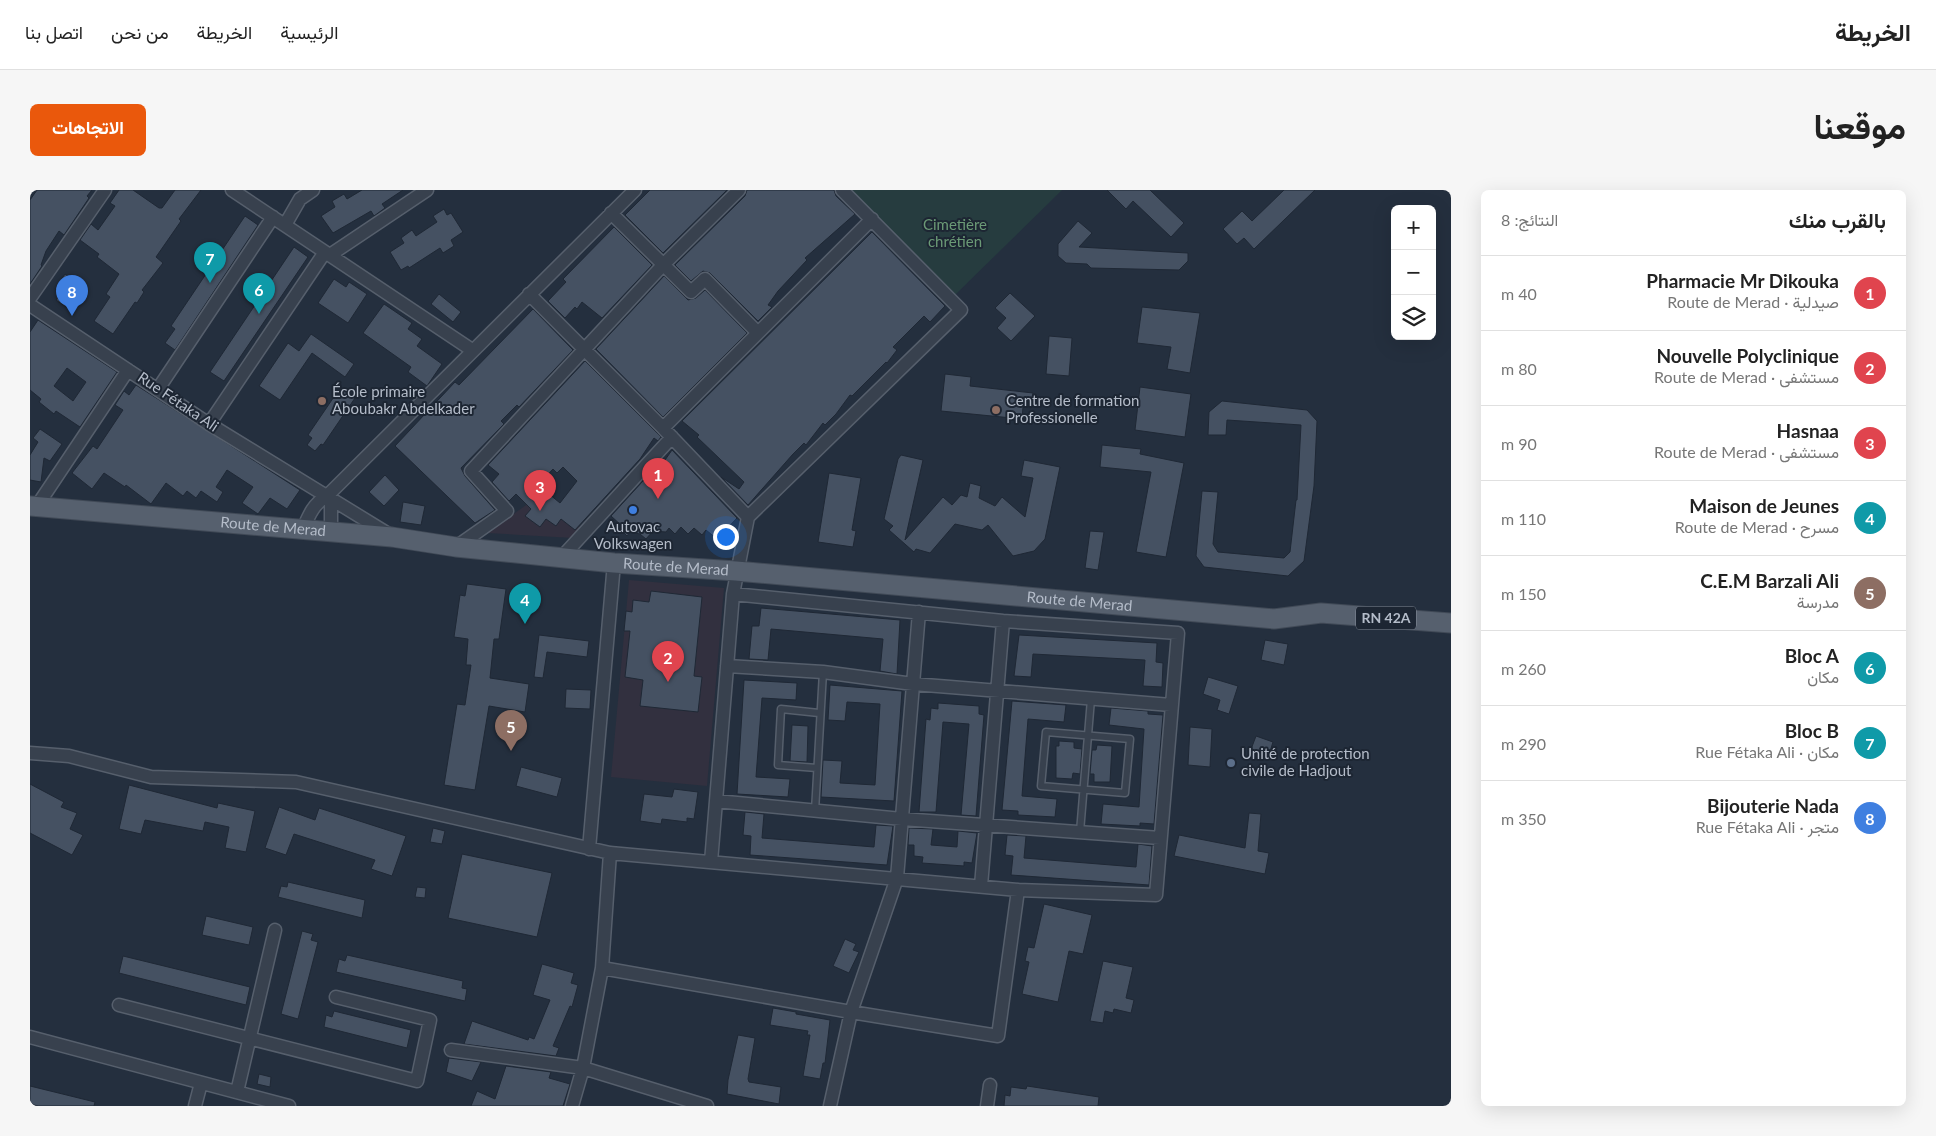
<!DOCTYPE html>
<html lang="ar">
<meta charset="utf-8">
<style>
body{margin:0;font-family:Lato,Vazirmatn,sans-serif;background:#f6f6f6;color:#222;direction:rtl}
.controls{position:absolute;right:15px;top:15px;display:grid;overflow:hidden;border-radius:8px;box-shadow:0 5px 20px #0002}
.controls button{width:45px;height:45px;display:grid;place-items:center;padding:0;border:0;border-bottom:1px solid #e0e0e0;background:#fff;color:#222;font:25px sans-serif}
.you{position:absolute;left:695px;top:346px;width:18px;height:18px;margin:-12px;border:4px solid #fff;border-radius:50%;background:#1a73e8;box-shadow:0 0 0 8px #1a73e833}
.badge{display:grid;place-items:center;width:32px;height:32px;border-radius:50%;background:#ea580c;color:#fff;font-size:16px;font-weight:700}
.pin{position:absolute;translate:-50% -41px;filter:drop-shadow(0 1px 2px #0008)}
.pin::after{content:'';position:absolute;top:26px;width:18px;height:15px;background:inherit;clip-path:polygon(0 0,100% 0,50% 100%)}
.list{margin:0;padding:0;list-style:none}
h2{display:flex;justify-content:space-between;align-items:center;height:65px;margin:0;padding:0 20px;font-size:21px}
h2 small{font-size:16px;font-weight:400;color:#767676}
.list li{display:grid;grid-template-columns:32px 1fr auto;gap:15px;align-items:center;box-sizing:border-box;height:75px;padding:0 20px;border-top:1px solid #e0e0e0}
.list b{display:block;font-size:19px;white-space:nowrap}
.list p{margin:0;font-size:16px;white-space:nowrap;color:#767676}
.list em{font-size:16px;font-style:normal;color:#767676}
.icon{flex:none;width:28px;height:28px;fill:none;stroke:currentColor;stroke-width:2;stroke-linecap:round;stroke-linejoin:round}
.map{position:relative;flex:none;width:1421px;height:916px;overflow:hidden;direction:ltr;border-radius:8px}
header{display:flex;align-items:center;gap:30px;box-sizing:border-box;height:70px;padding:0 25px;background:#fff;border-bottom:1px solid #e0e0e0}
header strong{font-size:24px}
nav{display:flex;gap:28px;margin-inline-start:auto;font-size:18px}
.intro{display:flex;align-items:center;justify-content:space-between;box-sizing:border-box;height:120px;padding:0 30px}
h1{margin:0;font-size:35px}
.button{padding:12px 22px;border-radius:8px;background:#ea580c;color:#fff;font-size:18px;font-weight:700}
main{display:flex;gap:30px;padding:0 30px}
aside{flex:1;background:#fff;border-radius:8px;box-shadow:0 5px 20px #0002}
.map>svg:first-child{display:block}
.medical{fill:#32303f}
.green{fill:#263c3f}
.building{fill:#455162;stroke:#1f2835;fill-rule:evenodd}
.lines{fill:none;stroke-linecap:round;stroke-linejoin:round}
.lane-casing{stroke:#565f6c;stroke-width:9}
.street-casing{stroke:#565f6c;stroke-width:15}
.primary-casing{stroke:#414a57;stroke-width:21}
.lane{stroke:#38414e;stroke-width:6}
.street{stroke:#38414e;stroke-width:12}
.primary{stroke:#56606e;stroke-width:19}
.education-dot{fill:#8d6e63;stroke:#1d2633;stroke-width:2}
.shop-dot{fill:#3f7fe0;stroke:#1d2633;stroke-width:2}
.service-dot{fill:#5c6f8a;stroke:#1d2633;stroke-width:2}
.labels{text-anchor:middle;stroke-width:4;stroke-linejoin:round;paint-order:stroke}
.shield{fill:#1d2633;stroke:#878f9c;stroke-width:1}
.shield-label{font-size:14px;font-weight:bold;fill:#b4bcc9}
.park-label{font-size:15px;fill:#6b9a76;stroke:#1d2633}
.poi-label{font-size:15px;fill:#b4bcc9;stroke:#1d2633;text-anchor:start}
.street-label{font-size:15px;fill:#b4bcc9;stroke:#1d2633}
</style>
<header>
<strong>الخريطة</strong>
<nav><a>الرئيسية</a><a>الخريطة</a><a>من نحن</a><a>اتصل بنا</a></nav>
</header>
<div class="intro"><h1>موقعنا</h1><a class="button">الاتجاهات</a></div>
<main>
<aside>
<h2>بالقرب منك<small>النتائج: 8</small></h2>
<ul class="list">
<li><span class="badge" style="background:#e0444e">1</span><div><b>Pharmacie Mr Dikouka</b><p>صيدلية · Route de Merad</p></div><em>40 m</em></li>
<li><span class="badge" style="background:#e0444e">2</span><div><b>Nouvelle Polyclinique</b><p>مستشفى · Route de Merad</p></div><em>80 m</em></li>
<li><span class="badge" style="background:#e0444e">3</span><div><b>Hasnaa</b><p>مستشفى · Route de Merad</p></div><em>90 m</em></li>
<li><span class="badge" style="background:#0f9aa8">4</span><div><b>Maison de Jeunes</b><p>مسرح · Route de Merad</p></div><em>110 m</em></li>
<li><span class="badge" style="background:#8d6e63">5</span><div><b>C.E.M Barzali Ali</b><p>مدرسة</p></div><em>150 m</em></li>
<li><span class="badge" style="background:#0f9aa8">6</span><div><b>Bloc A</b><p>مكان</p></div><em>260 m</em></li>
<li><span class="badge" style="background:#0f9aa8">7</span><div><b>Bloc B</b><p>مكان · Rue Fétaka Ali</p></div><em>290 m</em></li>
<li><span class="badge" style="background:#3f7fe0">8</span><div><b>Bijouterie Nada</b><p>متجر · Rue Fétaka Ali</p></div><em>350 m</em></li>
</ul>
</aside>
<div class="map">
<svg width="1421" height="916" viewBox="0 0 1421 916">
<rect width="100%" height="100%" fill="#242f3e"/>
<path class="medical" d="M513,303L552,339L543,348L457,343Z
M599,390L694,398L677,596L581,587Z"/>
<path class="green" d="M820,0H1032L925,105Z"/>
<path class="building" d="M7,0H62L57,6L59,8L34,45L29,41L16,61L11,75L12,76L0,94V10Z
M89,0H103L129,18H132L145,0H171L149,29L151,31L126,67L133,73L112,100L114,102L107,113L105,112L83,144L64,131L80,107L76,104L89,84L67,67L69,64L50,50L61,34L68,40L85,16L80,13Z
M332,0H373L352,14L355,18L344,26L341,21L303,43L291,26L305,17L302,11L314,4L317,9Z
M620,0H697L633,63L595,25Z
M717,0H804L806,6L825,24L775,68L777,70L748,101L738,115L742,117L728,131L680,83L673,81L661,91L645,75L715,6Z
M1077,0H1120L1154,33L1141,47L1103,11L1096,19Z
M1254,0H1285L1224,59L1214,48L1207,54L1193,39L1212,21L1222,31Z
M414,19L417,25L421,23L433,42L421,50L424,56L413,63L410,58L379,78L378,76L371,80L360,62L374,53L371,48L382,40L386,46L407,32L403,26Z
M215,26L228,35L145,160L135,153L145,139L141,136Z
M1048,31L1062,43L1049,57L1158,63V71L1149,80L1061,78L1057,74L1036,73L1028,66V54Z
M584,37L622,75L572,128L552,112L547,119L545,117L535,128L518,111L536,92L533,89Z
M842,42L915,116L900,132L894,126L863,157L867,160L857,173L856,172L822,206L820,205L806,224L795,235L793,233L776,255L774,253L763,264L718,315L691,287L709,299L714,292L667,247L669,245L652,231Z
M264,57L278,67L194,191L180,182Z
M35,84L58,100L43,122L26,110L31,103L25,99Z
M634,86L658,110L666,108L675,100L717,143L633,227L566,159Z
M304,89L316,97L319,92L337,104L318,133L288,113Z
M980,103L1005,126L981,151L967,138L976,128L965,118Z
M409,104L431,122L423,132L401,114Z
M354,114L382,133L378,139L392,149L387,156L412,174L397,196L378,182L381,177L333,143Z
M1112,117L1170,123L1160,183L1137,179L1141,157L1107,153Z
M503,119L543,160L489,217L487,215L471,231L474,234L431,278L435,286L465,320L445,333L365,256L425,192L429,195Z
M8,130L87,182L50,237L26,221L24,224L9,212L11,209L0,200V142ZM37,178L56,192L43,211L24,196Z
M281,144L324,174L315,187L282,163L250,210L229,196L258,153L269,161Z
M1019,146L1042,148L1039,186L1016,184Z
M555,171L631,247L628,251L624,248L610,269L545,340L531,329L526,336L516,329L510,337L495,326L501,319L486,304L479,311L462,292L469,284L458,275ZM533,277L547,291L530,313L508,295L523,279L527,283Z
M915,184L941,187L940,196L1003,203L1001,218L993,217L992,229L911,221Z
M106,195L270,300L257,319L240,308L228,324L212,313L223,297L197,280L186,297L193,302L187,312L171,301L166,308L157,301L153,306L136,293L121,314L96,295L95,297L74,283L62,299L42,283L63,256L67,259L93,220L85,215L94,201L99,205Z
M1110,197L1161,204L1155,247L1105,240Z
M310,198L325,208L293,255L291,254L285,261L277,255L282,248L278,245Z
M1192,211L1277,220L1287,231L1284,296L1274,371L1258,386L1174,377L1166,366L1172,301L1188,302L1183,354L1188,362L1254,368L1260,362L1266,310H1267L1271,235L1197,230L1196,245H1178L1179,222Z
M10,239L32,254L20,271L14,268L11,292L0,290V265L8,252L3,248Z
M1072,255L1111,259L1110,264L1154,273L1136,367L1106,362L1121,282L1070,277Z
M642,260L707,328L687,349L676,340L672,345L664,338L658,344L651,337L645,344L639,338L636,342L623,341L616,349L610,344L600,342L597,346L591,340L592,336L581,326L623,280L626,283Z
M871,265L893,270L875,350L913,307L922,315L931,305L937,307L940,293L951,296L949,308L965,316L972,307L995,327L1003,288L991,286L994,270L1030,277L1015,349L1004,361L983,366L958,335L952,340L925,334L900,363L886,359L884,362L859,340L863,336L854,329L868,269Z
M799,283L831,288L822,340L826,341L823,357L788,352Z
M355,285L369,300L354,316L339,302Z
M373,312L395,316L391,335L370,332Z
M1060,341L1074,342L1068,380L1055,378Z
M437,394L476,399L469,449H464L460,488L499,494L495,522L459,516L445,600L414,595L427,514L435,515L441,475H436L438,449L424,447L430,405L435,406Z
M621,401L672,407L664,486L672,487L668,522L610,516L613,490L595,487L600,441H594L596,421L602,422L603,410L619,412Z
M731,418L870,430L867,484L850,481L853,449L741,439L738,470L719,469L722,436H729Z
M509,445L559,451L557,467L517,462L513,488L504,487Z
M989,445L1127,453L1126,472L1133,473L1132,497L1113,496L1115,470L1003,464L1001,487L984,486Z
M1235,450L1258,454L1254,475L1231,470Z
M1178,487L1208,496L1199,524L1187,520L1190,510L1173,504Z
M714,490L767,493L766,510L732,508L726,587L760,589L758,607L707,604Z
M800,495L872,501L864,611L791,607L793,570L812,571L810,593L845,595L850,514L817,512L815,531L798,530Z
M536,499L561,500L560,519L535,518Z
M982,511L1036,515L1034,532L998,529L992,606L1027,609L1025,627L988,625V621L972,620Z
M908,513L949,516V524L954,525L946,626L931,625L939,534L913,532L906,622H889L896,529L900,530L901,518L908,519Z
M1081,518L1118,521V524L1133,525L1124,634L1110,633V636L1071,634L1073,614L1109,617L1114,539L1079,535Z
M762,535L778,536L777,572L760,571Z
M1160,537L1182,539L1180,577L1158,575Z
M1226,546L1243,552L1238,568L1220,562Z
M1029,551L1044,552V558L1052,559L1050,584L1043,583L1042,589L1026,588V556H1029Z
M1067,555L1082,556L1080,592H1064V584H1060L1062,560H1066Z
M491,577L532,588L527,607L486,596Z
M0,594L34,612L31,617L47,623L40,639L53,645L42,665L0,643Z
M99,595L187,618L188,613L225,621L216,662L195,658L199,637L175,632L173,641L115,630L111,644L89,639Z
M644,599L668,602L664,629L657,628V632L632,629L631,634L610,631L614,604L642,607Z
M249,617L285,630L289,618L376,646L362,686L341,679L345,670L264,644L256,665L235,658Z
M715,622L734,624L732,648L844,657L846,635L863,636L857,675L720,665L721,646L713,645Z
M1219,623L1231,624L1228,661L1239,663L1235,684L1144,666L1149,645L1215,658Z
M403,638L415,641L412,654L400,652Z
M879,638L903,639L901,655L927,657L928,641L947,643L942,673L934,672V676L892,673L893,667L884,666V655H878Z
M977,645L996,646L994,668L1106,677L1108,654L1122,656L1119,695L981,685L983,666L975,665Z
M432,664L522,683L507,747L418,728Z
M258,692L335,710L332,728L248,707L251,696L257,697Z
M387,697L396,698L395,708L385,707Z
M1014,714L1062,725L1053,764L1039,761L1028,812L992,804L999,772L995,771L998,757L1004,758Z
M176,726L223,737L219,755L172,745Z
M272,741L283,744L281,750L288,752L268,829L251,824Z
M815,749L826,754L823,760L829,762L819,783L803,776Z
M317,765L433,791L432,798L437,799L435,811L306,782L309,769L315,771Z
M93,766L220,797L216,815L89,783Z
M1073,771L1103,777L1096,808L1104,810L1101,823L1084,819L1083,823L1075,821L1073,833L1060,831Z
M512,774L544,783L541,793L548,795L542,817L540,816L523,856L529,858L526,866L434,854L442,831L498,850L499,847L504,849L520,810L503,805Z
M743,818L766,822V824L800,830L795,873H793L790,889L773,886L780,845H777L778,841L740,835Z
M304,821L381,840L377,858L294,837L296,825L302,827Z
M708,845L725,848L718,889L719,892L751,897L749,914L697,904L698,890Z
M419,868L451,872L442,891L416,882Z
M476,876L521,882L519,888L540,894L533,916H441L447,901L465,909Z
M229,884L241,887L240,897L227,894Z
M0,896L65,912L64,916H8L0,914Z
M997,896L1069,907L1068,916H974L975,905L980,906L981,897L996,899Z"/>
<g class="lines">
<g class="lane-casing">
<path id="lane" d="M1016,542L1100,549L1095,603L1011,596Z
M787,578L748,575L751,519L789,523
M785,621L793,482
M1050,642L1061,509"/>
</g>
<g class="street-casing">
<path id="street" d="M202,0L442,160
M581,23L661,102L675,89L728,143
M255,35L270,9L283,0
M300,65L397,0
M499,104L633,238L718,327
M0,108L75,0
M0,115L179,234L360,345
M128,199L243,27
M179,234L295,62
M633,238L842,29
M297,306L301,314V341
M7,316L98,180
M273,339C279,325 284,313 297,306L605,0
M426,357L477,321L441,281L633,75L709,0
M531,368L642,247
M697,476L793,482L883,494L1141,515
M0,563L39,566L121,587L266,592L580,663L988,700L1126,705L1148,443L973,431L703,404
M686,611L872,629L1130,648
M559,659L584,373
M681,672L703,404L718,327L931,120L812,0
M951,696L973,431
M572,778L821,822L968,846L988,700
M89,815L387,891L400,830L306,807
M0,847L259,916
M421,860L553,878L677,916
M207,902L245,740
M165,916L171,893
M542,916L553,878L572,778L580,663
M800,916L821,822L867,688L889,422
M957,916L960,895"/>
</g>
<g class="primary-casing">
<g id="primary">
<path id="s1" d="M0,316L362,347L426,357L584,373L706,381L1244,429L1291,423L1421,433"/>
</g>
</g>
<use href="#lane" class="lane"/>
<use href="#street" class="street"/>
<use href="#primary" class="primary"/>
</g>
<g class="education-dot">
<circle cx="292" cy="211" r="5"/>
<circle cx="966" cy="220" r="5"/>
</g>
<circle class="shop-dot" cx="603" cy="320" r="5"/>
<circle class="service-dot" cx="1201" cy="573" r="5"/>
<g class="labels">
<rect class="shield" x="1326" y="416.5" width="60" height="23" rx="4"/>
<g class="shield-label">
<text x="1356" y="433">RN 42A</text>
</g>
<g class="park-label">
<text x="925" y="40">Cimetière<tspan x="925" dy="17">chrétien</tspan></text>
</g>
<g class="poi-label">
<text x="302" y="207">École primaire<tspan x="302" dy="17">Aboubakr Abdelkader</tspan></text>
<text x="976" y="216">Centre de formation<tspan x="976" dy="17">Professionelle</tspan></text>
<text x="603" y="342" text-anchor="middle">Autovac<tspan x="603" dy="17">Volkswagen</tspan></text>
<text x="1211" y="569">Unité de protection<tspan x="1211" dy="17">civile de Hadjout</tspan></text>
</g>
<g class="street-label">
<text transform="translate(148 212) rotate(34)" y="5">Rue Fétaka Ali</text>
<text dy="5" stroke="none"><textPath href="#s1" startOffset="244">Route de Merad</textPath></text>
<text dy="5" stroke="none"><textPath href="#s1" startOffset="649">Route de Merad</textPath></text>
<text dy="5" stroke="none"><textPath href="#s1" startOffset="1054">Route de Merad</textPath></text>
</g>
</g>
</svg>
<div class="controls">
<button>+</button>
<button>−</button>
<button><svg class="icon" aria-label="layers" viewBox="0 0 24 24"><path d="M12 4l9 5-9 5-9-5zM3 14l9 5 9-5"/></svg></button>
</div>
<div class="you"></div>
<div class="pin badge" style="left:628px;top:309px;background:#e0444e">1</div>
<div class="pin badge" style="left:638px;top:492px;background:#e0444e">2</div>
<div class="pin badge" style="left:510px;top:321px;background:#e0444e">3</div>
<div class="pin badge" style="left:495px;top:434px;background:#0f9aa8">4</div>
<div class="pin badge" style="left:481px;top:561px;background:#8d6e63">5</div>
<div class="pin badge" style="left:229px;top:124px;background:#0f9aa8">6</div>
<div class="pin badge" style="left:180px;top:93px;background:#0f9aa8">7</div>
<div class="pin badge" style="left:42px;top:126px;background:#3f7fe0">8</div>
</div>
</main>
